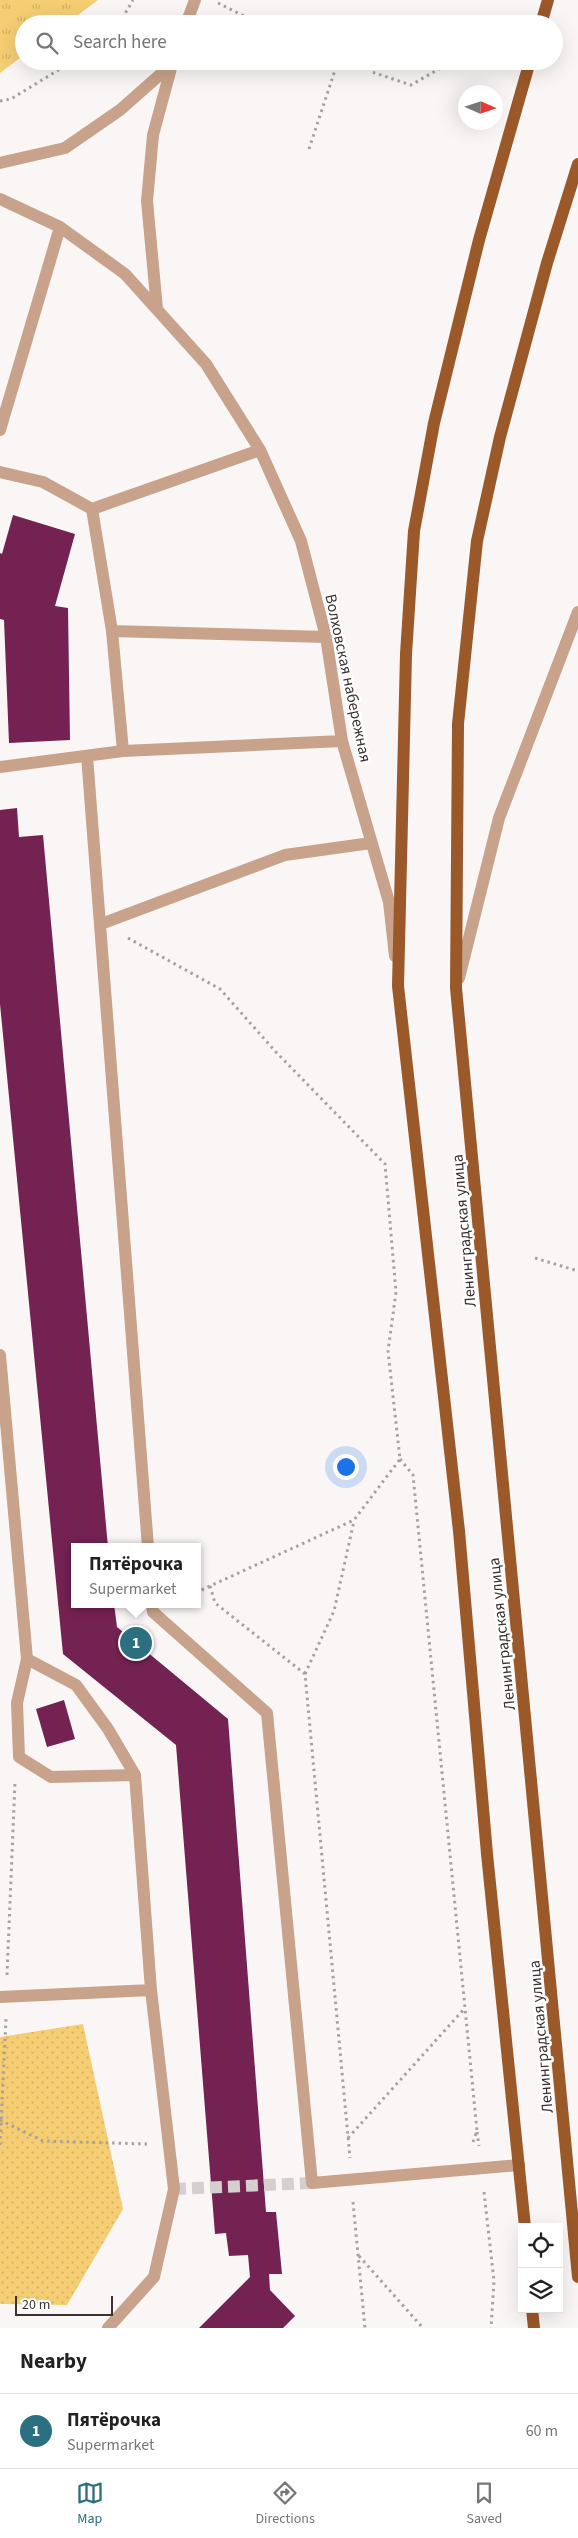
<!DOCTYPE html>
<meta charset="utf-8">
<style>
body{margin:0;font-family:"Source Sans 3",sans-serif;background:#f2f2f2;color:#222}
.controls{position:absolute;right:15px;bottom:15px;display:grid;overflow:hidden;border-radius:0px;box-shadow:0 5px 20px #0002}
.controls button{width:45px;height:45px;display:grid;place-items:center;padding:0;border:0;border-bottom:1px solid #e0e0e0;background:#fff;color:#222;font:25px sans-serif}
.compass{position:absolute;left:458px;top:85px;width:45px;height:45px;border-radius:50%;background:#fff;box-shadow:0 5px 20px #0002;rotate:93deg}
.scale{position:absolute;left:15px;bottom:12px;width:98px;box-sizing:border-box;padding-left:5px;border:2px solid #3b3131;border-top:0;font-size:14px;line-height:18px;white-space:nowrap;color:#3b3131;-webkit-text-stroke:4px #fff;paint-order:stroke}
.you{position:absolute;left:345px;top:1466px;width:18px;height:18px;margin:-12px;border:4px solid #fff;border-radius:50%;background:#1a73e8;box-shadow:0 0 0 8px #1a73e833}
.badge{display:grid;place-items:center;width:32px;height:32px;border-radius:50%;background:#2b6f80;color:#fff;font-size:16px;font-weight:700}
.pin{position:absolute;translate:-50% -50%;border:2px solid #fff;box-shadow:0 1px 5px #0006}
.popup{position:absolute;left:71px;top:1543px;width:130px;height:65px;box-sizing:border-box;display:grid;place-content:center;border-radius:0px;background:#fff;filter:drop-shadow(0 1px 4px #0005);font-size:16px;white-space:nowrap;color:#767676}
.popup b{font-size:19px;color:#222}
.popup::after{content:'';position:absolute;left:50%;top:100%;margin-left:-10px;border:10px solid transparent;border-top-color:#fff}
.list{margin:0;padding:0;list-style:none}
h2{display:flex;justify-content:space-between;align-items:center;height:65px;margin:0;padding:0 20px;font-size:21px}
h2 small{font-size:16px;font-weight:400;color:#767676}
.list li{display:grid;grid-template-columns:32px 1fr auto;gap:15px;align-items:center;box-sizing:border-box;height:75px;padding:0 20px;border-top:1px solid #e0e0e0}
.list b{display:block;font-size:19px;white-space:nowrap}
.list p{margin:0;font-size:16px;white-space:nowrap;color:#767676}
.list em{font-size:16px;font-style:normal;color:#767676}
.icon{flex:none;width:28px;height:28px;fill:none;stroke:currentColor;stroke-width:2;stroke-linecap:round;stroke-linejoin:round}
.map{position:relative;flex:none;width:578px;height:2328px;overflow:hidden}
.search{position:absolute;background:#fff;box-shadow:0 5px 20px #0002;left:15px;right:15px;top:15px;height:55px;display:flex;align-items:center;gap:12px;box-sizing:border-box;padding:0 18px;border-radius:28px;color:#767676;font-size:19px}
.sheet{height:140px;background:#fff}
nav{display:flex;justify-content:space-around;align-items:center;box-sizing:border-box;height:70px;border-top:1px solid #e0e0e0;background:#fff;font-size:14px;color:#767676}
nav a{display:grid;justify-items:center;gap:2px}
nav .on{color:#2b6f80}
.map>svg:first-child{display:block}
.grass{fill:url(#grass-dots)}
.park{fill:url(#park-tufts)}
.building{fill:#732252}
.lines{fill:none;stroke-linecap:round;stroke-linejoin:round}
.minor-tunnel{stroke:#d5cfcf;stroke-width:12;stroke-dasharray:12 6;stroke-linecap:butt}
.path{stroke:#a8a1a1;stroke-width:3;stroke-dasharray:2.5 4;stroke-linecap:butt}
.minor{stroke:#c8a28a;stroke-width:12}
.major{stroke:#9b5829;stroke-width:12}
.labels{text-anchor:middle;stroke-width:5;stroke-linejoin:round;paint-order:stroke}
.street-label{font-size:16px;fill:#3b3131;stroke:#fff}
</style>
<div class="map">
<svg width="578" height="2328" viewBox="0 0 578 2328">
<defs>
<pattern id="grass-dots" width="8" height="8" patternUnits="userSpaceOnUse" patternTransform="scale(1.25)"><rect width="8" height="8" fill="#f5cd73"/><path d="M2 2h.1M6 6h.1" fill="none" stroke="#d3b064" stroke-width="1.8" stroke-linecap="round"/></pattern>
<pattern id="park-tufts" width="24" height="20" patternUnits="userSpaceOnUse" patternTransform="scale(1.25)"><rect width="24" height="20" fill="#f5cd73"/><path d="M3 7l-1-3M5 7V3M7 7l1-3M15 17l-1-3M17 17v-4M19 17l1-3" fill="none" stroke="#d3b064"/></pattern>
</defs>
<rect width="100%" height="100%" fill="#fbf6f6"/>
<path class="grass" d="M83,2024L123,2209L67,2305L0,2304V2037Z"/>
<path class="park" d="M0,0H98L66,24H24V55L0,73Z"/>
<path class="building" d="M13,515L75,534L55,606L68,608L70,740L9,743L4,620L0,619V553L2,554Z
M17,808L19,837L43,835L108,1547H75V1604H114L117,1627L228,1719L266,2212H276L282,2274H269L270,2290L295,2316L283,2328H199L250,2277L248,2255L229,2256L226,2233L215,2234L176,1745L63,1654L0,1004V810Z
M64,1700L75,1739L47,1747L36,1709Z"/>
<g class="lines">
<path class="minor-tunnel" d="M174,2189L312,2183"/>
<path class="path" d="M218,3L250,19L350,23
M119,24L133,0
M367,61L372,72L411,85L453,61
M0,101L11,99L73,61
M309,149L338,61
M128,938L220,989L275,1051L385,1164L396,1292L388,1351L400,1459L354,1520L197,1592
M535,1258L578,1271
M400,1459L413,1475L477,2131L472,2145
M210,1586L215,1603L305,1674L350,2158
M305,1674L334,1611L354,1521
M7,1975L15,1782
M0,2120L43,2141L147,2144
M477,2132L479,2146
M348,2138L465,2008
M0,2145L6,2019
M484,2192L494,2281L491,2328
M353,2202L365,2328
M359,2256L423,2328"/>
<path class="minor" d="M186,24L195,0
M0,163L65,148L120,110L171,65
M0,199L60,227L125,274L206,364L260,450L301,541L326,637L342,741L389,902L395,956
M157,309L147,201L153,135L173,61
M0,430L60,227
M0,472L43,482L92,509L112,631L123,751
M92,509L260,450
M112,631L326,637
M87,756L148,1547
M0,767L123,751L342,741
M101,924L285,855L371,843
M459,978L499,818L578,612
M0,1355L27,1659L76,1685L108,1729L135,1775L151,1990L174,2189L154,2277L108,2328
M152,1604L153,1612L267,1713L312,2183L519,2165
M27,1659L17,1703L19,1757L51,1777L135,1775
M0,1997L151,1990"/>
<path class="major" d="M541,24L548,0
M578,164L547,263L500,437L477,541L458,724L456,988L578,2277
M525,2227L487,1854L459,1531L398,986L406,654L414,531L434,423L479,240L530,61
M532,2309L534,2328"/>
</g>
<g class="labels">
<g class="street-label">
<text transform="translate(349 678) rotate(78)" y="6">Волховская набережная</text>
<text transform="translate(463 1231) rotate(-95)" y="6">Ленинградская улица</text>
<text transform="translate(501 1634) rotate(-96)" y="6">Ленинградская улица</text>
<text transform="translate(540 2037) rotate(-95)" y="6">Ленинградская улица</text>
</g>
</g>
</svg>
<div class="controls">
<button><svg class="icon" aria-label="locate" viewBox="0 0 24 24"><circle cx="12" cy="12" r="6"/><path d="M12 2v4M12 18v4M2 12h4M18 12h4"/></svg></button>
<button><svg class="icon" aria-label="layers" viewBox="0 0 24 24"><path d="M12 4l9 5-9 5-9-5zM3 14l9 5 9-5"/></svg></button>
</div>
<svg class="compass" viewBox="-18 -18 36 36"><path d="M0-13l5 13h-10z" fill="#e53935"/><path d="M0 13l5-13h-10z" fill="#767676"/></svg>
<div class="scale">20 m</div>
<div class="you"></div>
<div class="pin badge" style="left:136px;top:1643px">1</div>
<div class="popup"><b>Пятёрочка</b>Supermarket</div>
<div class="search"><svg class="icon" aria-label="search" viewBox="0 0 24 24"><circle cx="10" cy="10" r="6"/><path d="M15 15l6 6"/></svg>Search here</div>
</div>
<section class="sheet">
<h2>Nearby<small></small></h2>
<ul class="list">
<li><span class="badge">1</span><div><b>Пятёрочка</b><p>Supermarket</p></div><em>60 m</em></li>
</ul>
</section>
<nav>
<a class="on"><svg class="icon" aria-label="map" viewBox="0 0 24 24"><path d="M3 6l6-2 6 2 6-2v14l-6 2-6-2-6 2zM9 4v14M15 6v14"/></svg>Map</a>
<a><svg class="icon" aria-label="directions" viewBox="0 0 24 24"><path d="M12 3l9 9-9 9-9-9zM9 14v-3h6M13 9l2 2-2 2"/></svg>Directions</a>
<a><svg class="icon" aria-label="saved" viewBox="0 0 24 24"><path d="M7 4h10v16l-5-4-5 4z"/></svg>Saved</a>
</nav>
